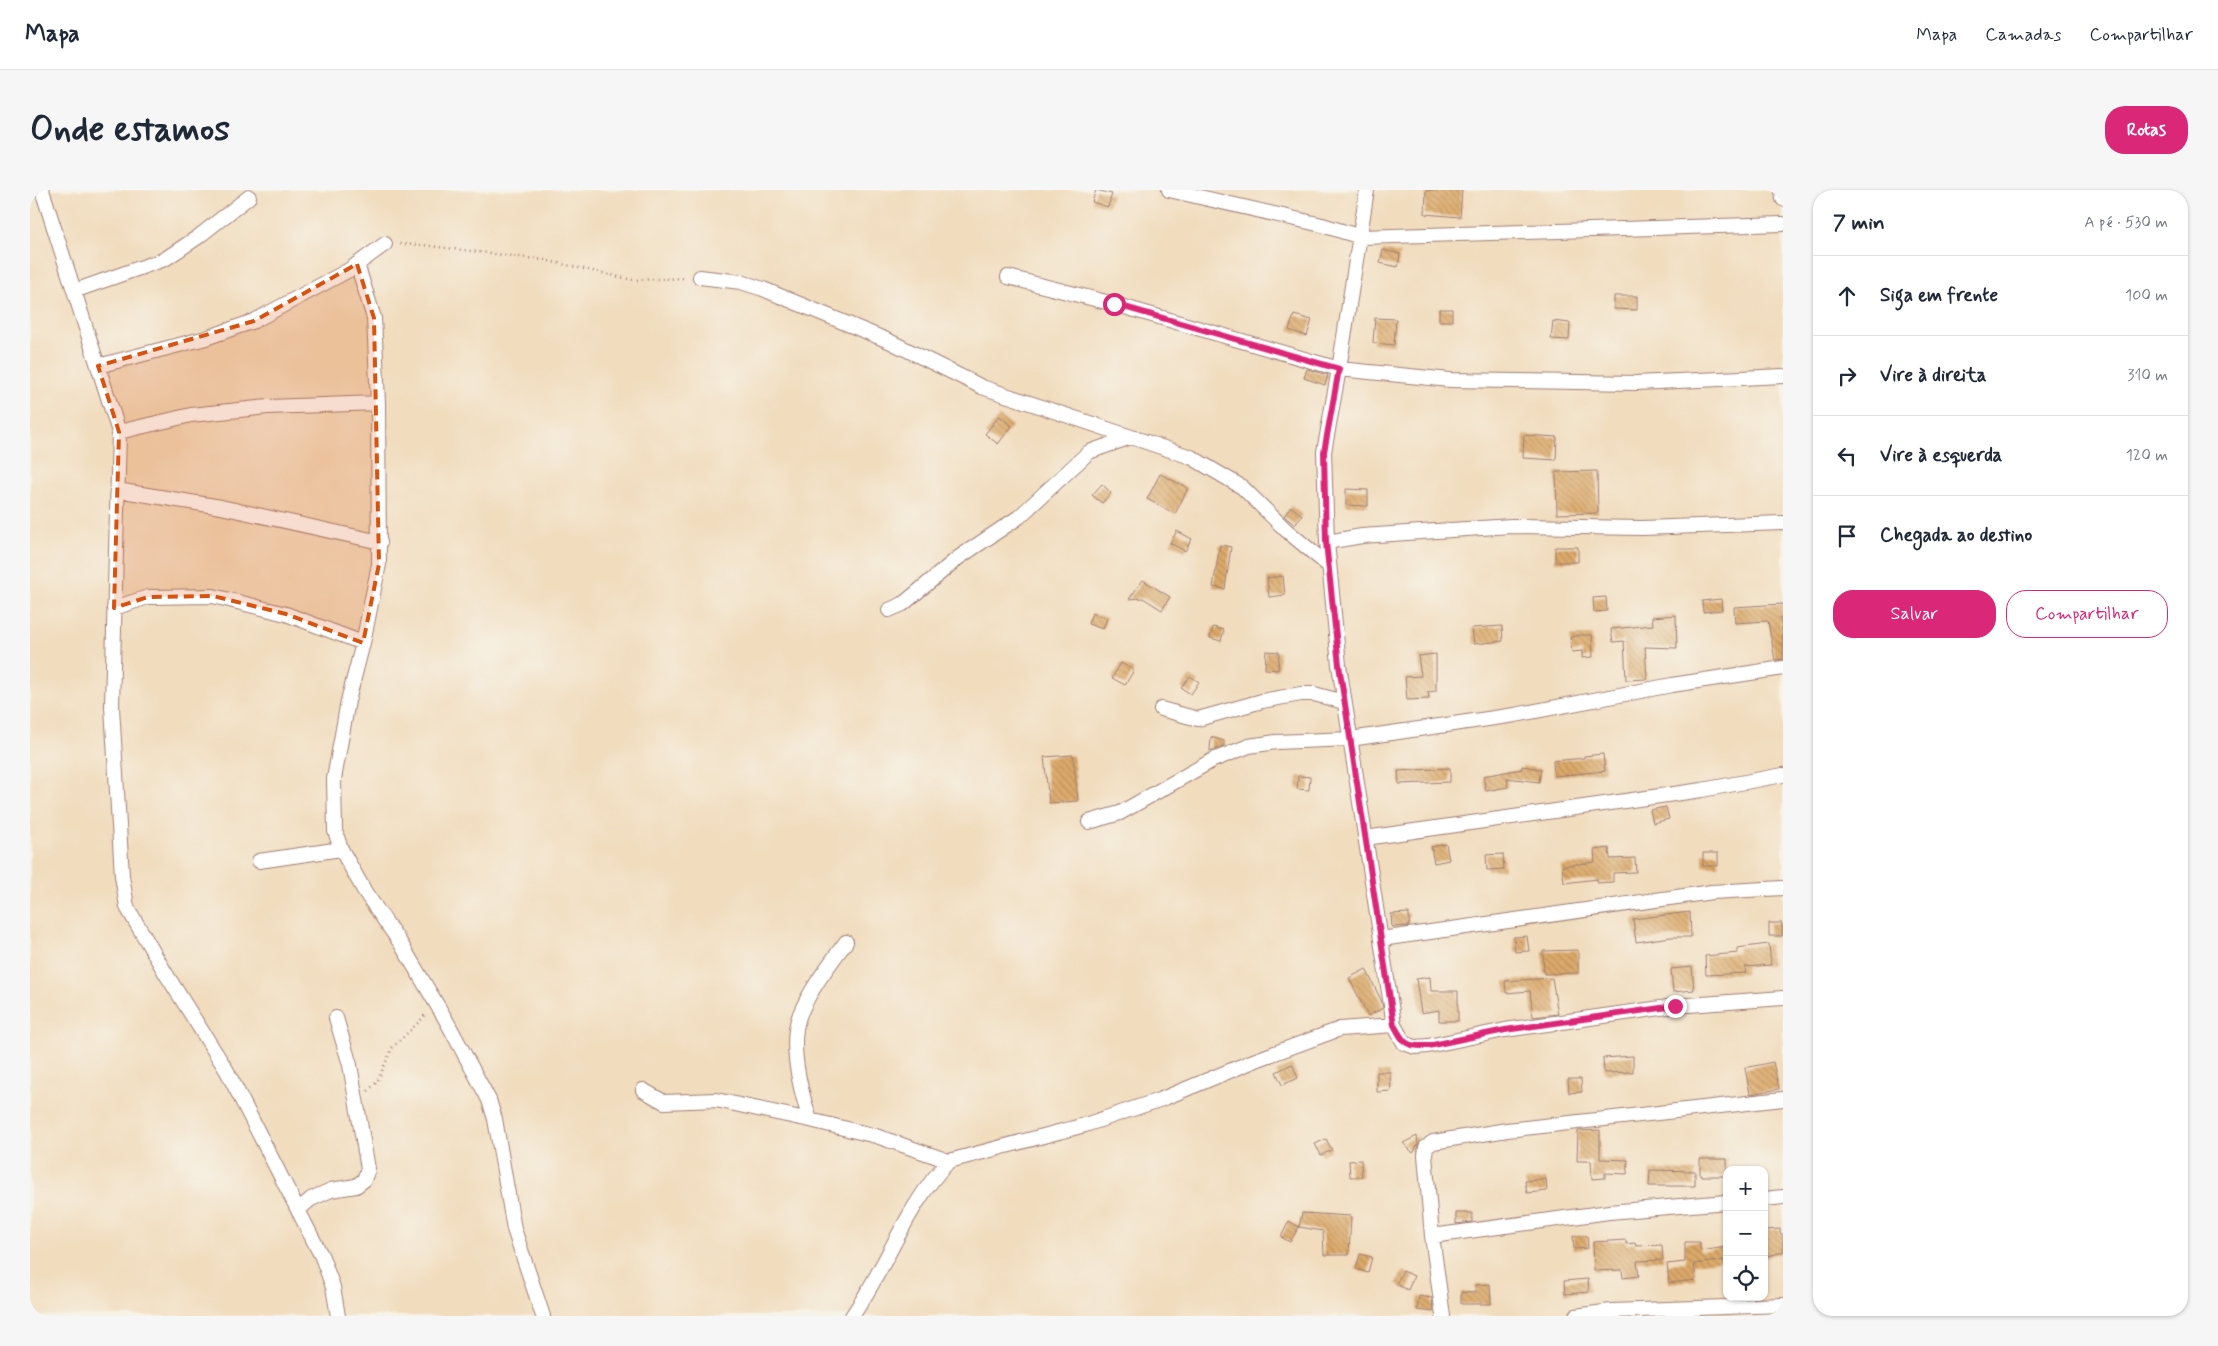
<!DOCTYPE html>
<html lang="pt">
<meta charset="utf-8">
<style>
body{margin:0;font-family:Mynerve,sans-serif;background:#f6f6f7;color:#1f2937}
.controls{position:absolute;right:15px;bottom:15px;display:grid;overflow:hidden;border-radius:10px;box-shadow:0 1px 4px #0004}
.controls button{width:45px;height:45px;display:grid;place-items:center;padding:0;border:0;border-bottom:1px solid #e0e1e3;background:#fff;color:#1f2937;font:25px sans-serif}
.stop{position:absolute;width:15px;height:15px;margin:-11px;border:4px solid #db2777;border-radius:50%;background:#fff}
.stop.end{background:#db2777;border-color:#fff;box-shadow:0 1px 5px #0008}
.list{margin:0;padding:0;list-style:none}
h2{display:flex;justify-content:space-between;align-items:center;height:65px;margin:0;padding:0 20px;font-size:21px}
h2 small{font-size:16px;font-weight:400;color:#747a83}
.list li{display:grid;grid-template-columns:32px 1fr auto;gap:15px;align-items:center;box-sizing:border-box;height:80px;padding:0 20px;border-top:1px solid #e0e1e3}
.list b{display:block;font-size:19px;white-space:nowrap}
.list em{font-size:16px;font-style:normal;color:#747a83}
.actions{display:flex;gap:10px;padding:15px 20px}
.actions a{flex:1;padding:11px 0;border:1px solid #db2777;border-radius:20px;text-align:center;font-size:18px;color:#db2777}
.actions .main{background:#db2777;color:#fff}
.icon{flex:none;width:28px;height:28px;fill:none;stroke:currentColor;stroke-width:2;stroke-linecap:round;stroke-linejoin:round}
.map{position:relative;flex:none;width:1753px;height:1126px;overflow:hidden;border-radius:20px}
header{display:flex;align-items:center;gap:30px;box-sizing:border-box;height:70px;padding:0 25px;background:#fff;border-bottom:1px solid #e0e1e3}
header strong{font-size:24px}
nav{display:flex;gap:28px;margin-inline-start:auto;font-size:18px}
.intro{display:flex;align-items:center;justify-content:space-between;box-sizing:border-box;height:120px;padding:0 30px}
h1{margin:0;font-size:35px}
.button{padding:12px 22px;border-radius:20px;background:#db2777;color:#fff;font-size:18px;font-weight:700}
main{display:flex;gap:30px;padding:0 30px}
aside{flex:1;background:#fff;border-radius:20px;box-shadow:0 1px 4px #0004}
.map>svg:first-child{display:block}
.building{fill:url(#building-back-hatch)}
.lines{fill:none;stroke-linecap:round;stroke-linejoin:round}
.minor-casing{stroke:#9e7e74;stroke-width:16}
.path{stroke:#9e7e74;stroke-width:2.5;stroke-dasharray:1 4;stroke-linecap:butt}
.minor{stroke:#fff;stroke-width:14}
.route{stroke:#db2777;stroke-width:6}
.marked{fill:#d8530f;fill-opacity:0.2;stroke:#d8530f;stroke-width:4;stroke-dasharray:10 6;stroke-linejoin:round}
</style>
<header>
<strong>Mapa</strong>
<nav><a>Mapa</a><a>Camadas</a><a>Compartilhar</a></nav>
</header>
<div class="intro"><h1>Onde estamos</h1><a class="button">Rotas</a></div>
<main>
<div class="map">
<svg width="1753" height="1126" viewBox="0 0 1753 1126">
<defs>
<pattern id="building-back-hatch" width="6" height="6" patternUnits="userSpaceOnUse" patternTransform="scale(1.25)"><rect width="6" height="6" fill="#ddaa6a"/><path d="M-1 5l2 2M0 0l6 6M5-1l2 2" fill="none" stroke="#b58a57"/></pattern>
</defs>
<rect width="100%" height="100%" fill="#f7f3e8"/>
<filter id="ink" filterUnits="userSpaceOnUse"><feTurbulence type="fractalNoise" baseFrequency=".02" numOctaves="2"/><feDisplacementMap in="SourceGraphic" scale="10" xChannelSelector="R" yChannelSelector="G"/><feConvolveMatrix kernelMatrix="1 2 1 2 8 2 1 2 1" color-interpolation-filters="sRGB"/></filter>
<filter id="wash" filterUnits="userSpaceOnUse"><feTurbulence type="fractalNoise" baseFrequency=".0096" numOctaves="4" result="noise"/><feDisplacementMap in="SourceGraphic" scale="20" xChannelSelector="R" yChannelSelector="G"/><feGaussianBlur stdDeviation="1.12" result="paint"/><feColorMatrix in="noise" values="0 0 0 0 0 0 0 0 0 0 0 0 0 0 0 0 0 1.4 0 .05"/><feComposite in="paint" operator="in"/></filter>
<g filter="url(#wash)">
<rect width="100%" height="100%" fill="#f1dcbd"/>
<g id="blocks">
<path class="building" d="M1066,0L1082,4L1078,17L1062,12Z
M1396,0H1432L1430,27L1395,24Z
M1353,60L1370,64L1368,77L1350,73Z
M1584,106H1607V120L1584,119Z
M1409,119H1422V131H1409Z
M1264,125L1282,130L1277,146L1259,140Z
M1345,128L1366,129L1364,155L1343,153Z
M1523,131L1540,133L1539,150L1521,149Z
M1277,179L1298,185L1295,195L1274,188Z
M969,226L982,236L968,254L955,244Z
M1494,245L1527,247L1526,270L1493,268Z
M1567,281L1568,323L1527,324L1526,282Z
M1130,284L1158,298L1145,324L1117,309Z
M1072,294L1081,303L1072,313L1062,305Z
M1316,299L1338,300V316L1316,315Z
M1261,316L1272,325L1265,335L1254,326Z
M1147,341L1162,349L1155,361L1140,353Z
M1190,355L1201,357L1195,399L1183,397Z
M1525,357H1548V372H1525Z
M1253,386L1255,405L1239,407L1237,388Z
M1113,390L1140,407L1132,420L1113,408L1099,409Z
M1576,407L1577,421L1564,422L1563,408Z
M1691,409L1692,420L1673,422L1672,411Z
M1753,414V428H1750L1753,449V469L1745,470L1738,431L1705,433L1704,417Z
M1062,423L1077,428L1073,439L1058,434Z
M1646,425L1647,458L1615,457L1617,489L1596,490L1594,451L1583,452L1581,439L1623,435L1622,427Z
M1472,436L1473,451L1444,454L1442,438Z
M1183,437L1194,440L1191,451L1180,448Z
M1551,445H1562L1563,467L1552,468V461L1542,462L1540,447Z
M1236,461L1249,462L1248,480L1235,479Z
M1406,464V501L1398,502L1399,509L1377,510L1375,487L1391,486L1388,466Z
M1091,473L1104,480L1095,495L1082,488Z
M1160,486L1169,492L1161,504L1151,498Z
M1181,547L1194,551V556L1180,561Z
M1573,564L1575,581L1524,586L1523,571L1554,568V566Z
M1043,565L1048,611L1019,613L1014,567Z
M1492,576L1511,579L1509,592L1477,588L1478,597L1456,601L1453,586L1492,579Z
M1420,578V592L1369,594L1368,581Z
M1268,586L1280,587L1279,600L1267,599Z
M1636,617L1639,629L1623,633L1620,620Z
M1416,654L1419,670L1404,673L1401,657Z
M1579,658L1580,669L1605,668L1606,682L1583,683V692L1567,693V689L1534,693L1532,676L1565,672L1564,660Z
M1673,663H1688V676H1673Z
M1473,664L1474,679L1457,680L1456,665Z
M1660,722L1661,747H1641L1606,752L1603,729Z
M1379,723V736L1362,737L1361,724Z
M1739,733H1752V746H1739Z
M1497,746L1499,761L1485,762L1484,747Z
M1739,754L1741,775L1715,777L1716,783L1676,785L1675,766L1708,763L1707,758Z
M1548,760V783L1514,784L1513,761Z
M1662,777L1664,800L1643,802L1641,779Z
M1336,779L1351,810L1353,818L1338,826L1319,788Z
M1400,787L1401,801H1428V831H1409V820L1391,823L1386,789Z
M1522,788L1528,824L1503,827L1500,801L1476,803L1475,791Z
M1603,866V882L1574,883L1573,868Z
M1743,872L1749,899L1720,904L1715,878Z
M1262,874L1268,888L1252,895L1246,882Z
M1347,882H1360L1361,901L1347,902Z
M1538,889H1551L1552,902L1539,903Z
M1570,940V969L1598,970L1597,984L1575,983V988L1562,989L1561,971H1547L1548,941Z
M1387,946L1388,954L1383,963L1373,953Z
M1296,949L1302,960L1291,965L1285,954Z
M1670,969H1697V986H1670Z
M1331,970L1332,987H1320L1319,971Z
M1620,980L1665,981V996H1619Z
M1516,989L1517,1001L1497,1003L1495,991Z
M1272,1023L1321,1026L1319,1065H1294L1293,1041L1269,1037Z
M1426,1023H1442V1032L1426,1034Z
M1259,1031L1269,1037L1260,1052L1251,1047Z
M1750,1039V1044H1753V1062L1734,1067V1040Z
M1543,1046H1557L1558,1058L1544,1059Z
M1596,1050V1054L1605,1053L1606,1056L1632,1055L1633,1070L1607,1071L1609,1086L1593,1088L1592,1080L1564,1081L1563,1052Z
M1655,1052H1670V1061L1697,1057V1070L1664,1074L1666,1090L1639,1093L1637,1074L1655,1072Z
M1330,1064L1342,1067L1338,1083L1326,1079Z
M1373,1081L1384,1086L1378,1100L1366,1094Z
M1558,1089L1559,1102L1535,1104L1534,1091Z
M1460,1094L1461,1114H1431V1102L1446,1103L1445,1095Z
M1389,1106L1402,1108L1403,1122L1387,1120Z"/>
</g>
</g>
<g filter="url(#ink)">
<use href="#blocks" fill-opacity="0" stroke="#9e7e74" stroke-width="1"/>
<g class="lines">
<g class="minor-casing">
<path id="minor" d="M12,0L89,242L82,517L92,686L97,717L136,784L197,881L292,1067L303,1097L308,1126
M1139,0L1292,35L1331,47L1753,34
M1752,0L1753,9
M327,74L344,128L348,213L349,374L333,453L318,511L304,589L305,641L311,659L335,702L371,754L416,830L459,910L465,929L484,1039L513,1126
M670,87L711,92L733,99L859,151L952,197L1161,267L1212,297L1256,340L1299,376
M978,87L1084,114L1309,179L1420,190L1606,193L1753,186
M44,101L135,69L168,47L219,7
M68,176L176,148L224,131L319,80L355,54
M89,242L161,225L238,217L348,213
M87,300L191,317L350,352
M1753,333L1612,338L1481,336L1332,346L1297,352L1309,475L1364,835L1374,853L1385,857L1398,856L1475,840L1645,816L1753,808
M1297,352L1294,262L1309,179L1337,0
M84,418L118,407L183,406L256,424L333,453
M859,420L873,414L928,368L989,327L1059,262L1101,247
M1131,519L1168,529L1232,511L1271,504H1284L1314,512
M1059,632L1090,623L1183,570L1219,556L1246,552L1320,549L1485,525L1642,495L1753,478
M1335,648L1672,600L1753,585
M229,671L311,659
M1351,749L1682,702L1753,698
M613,900L634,912L686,910L780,930L846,946L919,971
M780,930C771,902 758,853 770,824C781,798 799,775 816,752
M1734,1009L1753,1007
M268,1020L281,1009L301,1000L326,996L334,990L338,979L320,875L306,828
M1402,1046L1579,1022L1697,1012
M822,1126C857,1077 876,1015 919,971L1055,935L1132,909L1226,870L1310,839L1364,835
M1413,1126L1402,1046L1395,965L1396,957L1403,952L1477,940L1753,909
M1546,1126L1581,1121L1753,1115"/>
</g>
<path class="path" d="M370,54L392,55L514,70L603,90L656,88
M338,901L347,892L362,858L393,828L396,823"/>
<use href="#minor" class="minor"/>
</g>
</g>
<g class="lines" filter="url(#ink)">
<path class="route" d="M1084,114L1309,179L1294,262L1296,352L1309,475L1364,835C1374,853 1375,857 1398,856L1475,840L1645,816"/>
</g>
<path class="marked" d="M327,74L344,128L349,374L333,453L256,424L183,406L118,407L84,418L89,242L68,176L224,131Z"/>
</svg>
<div class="controls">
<button>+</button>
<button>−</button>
<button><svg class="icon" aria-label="locate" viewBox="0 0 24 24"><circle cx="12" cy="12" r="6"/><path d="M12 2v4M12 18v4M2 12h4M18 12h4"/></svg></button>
</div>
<div class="stop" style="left:1084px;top:114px"></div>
<div class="stop end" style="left:1645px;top:816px"></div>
</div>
<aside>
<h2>7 min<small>A pé · 530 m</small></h2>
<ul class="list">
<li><svg class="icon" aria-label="ahead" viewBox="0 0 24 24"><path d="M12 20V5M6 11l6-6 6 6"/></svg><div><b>Siga em frente</b></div><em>100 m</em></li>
<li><svg class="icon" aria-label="right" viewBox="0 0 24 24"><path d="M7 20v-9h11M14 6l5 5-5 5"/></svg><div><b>Vire à direita</b></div><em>310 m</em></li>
<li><svg class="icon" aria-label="left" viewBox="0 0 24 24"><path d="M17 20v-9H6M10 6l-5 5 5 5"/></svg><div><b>Vire à esquerda</b></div><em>120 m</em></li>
<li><svg class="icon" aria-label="arrive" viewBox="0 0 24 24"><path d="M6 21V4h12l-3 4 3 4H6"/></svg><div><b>Chegada ao destino</b></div></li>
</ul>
<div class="actions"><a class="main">Salvar</a><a>Compartilhar</a></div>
</aside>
</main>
